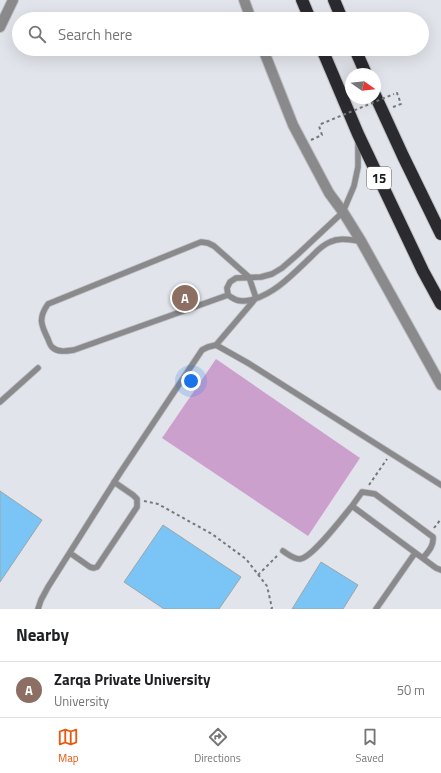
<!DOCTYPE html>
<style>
body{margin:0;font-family:"Titillium Web",sans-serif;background:#f6f6f6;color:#202124}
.compass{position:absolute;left:345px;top:68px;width:36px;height:36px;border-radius:50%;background:#fff;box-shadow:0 4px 16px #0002;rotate:104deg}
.you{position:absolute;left:191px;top:381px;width:14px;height:14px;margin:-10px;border:3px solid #fff;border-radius:50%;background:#1a73e8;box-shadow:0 0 0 6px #1a73e833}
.badge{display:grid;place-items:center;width:26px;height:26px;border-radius:50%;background:#ea580c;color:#fff;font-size:13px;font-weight:700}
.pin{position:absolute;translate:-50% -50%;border:2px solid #fff;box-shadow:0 1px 4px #0006}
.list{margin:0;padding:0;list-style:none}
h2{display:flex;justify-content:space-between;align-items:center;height:52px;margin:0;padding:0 16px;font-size:17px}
h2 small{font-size:13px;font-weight:400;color:#757577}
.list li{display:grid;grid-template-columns:26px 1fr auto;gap:12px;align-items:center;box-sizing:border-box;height:56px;padding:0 16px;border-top:1px solid #e0e0e0}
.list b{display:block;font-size:15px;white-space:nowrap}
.list p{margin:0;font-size:13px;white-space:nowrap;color:#757577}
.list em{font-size:13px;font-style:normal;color:#757577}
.icon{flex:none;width:22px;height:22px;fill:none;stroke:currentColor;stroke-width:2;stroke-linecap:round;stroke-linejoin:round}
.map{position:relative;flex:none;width:441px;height:609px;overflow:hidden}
.search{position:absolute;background:#fff;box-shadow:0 4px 16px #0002;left:12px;right:12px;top:12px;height:44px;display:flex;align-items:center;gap:10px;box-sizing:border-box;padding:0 14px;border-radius:22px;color:#757577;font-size:15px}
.sheet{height:108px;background:#fff}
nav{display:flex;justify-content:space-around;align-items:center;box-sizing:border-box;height:56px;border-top:1px solid #e0e0e0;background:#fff;font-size:11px;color:#757577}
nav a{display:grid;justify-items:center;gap:2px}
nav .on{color:#ea580c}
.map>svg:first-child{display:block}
.grass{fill:#cba0cd}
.building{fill:#7ac4f6;stroke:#9ea5a9}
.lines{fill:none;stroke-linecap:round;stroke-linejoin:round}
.lane-casing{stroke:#bec0c5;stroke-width:7}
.street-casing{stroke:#bec0c5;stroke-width:12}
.highway-casing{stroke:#bec0c5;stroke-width:14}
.path{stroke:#76787c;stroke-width:2;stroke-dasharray:3 3;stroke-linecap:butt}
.lane{stroke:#8a8a8d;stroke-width:5.5}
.street{stroke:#8a8a8d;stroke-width:10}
.highway{stroke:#2b2a2f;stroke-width:12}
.path-bridge{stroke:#76787c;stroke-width:2;stroke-dasharray:3 3;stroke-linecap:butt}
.labels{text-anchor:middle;stroke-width:3;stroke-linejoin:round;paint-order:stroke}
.shield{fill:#fff;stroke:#606162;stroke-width:1}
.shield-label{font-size:13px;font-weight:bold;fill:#1c1d1f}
</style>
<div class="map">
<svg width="441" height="609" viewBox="0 0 441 609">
<rect width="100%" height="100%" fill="#e1e4ea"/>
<path class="grass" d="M216,359L360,458L308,536L162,438Z"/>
<path class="building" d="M0,491L42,520L0,582Z
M163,525L241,577L219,609H164L124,582Z
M321,562L358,585L343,609H292Z"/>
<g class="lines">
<g class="lane-casing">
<path id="lane" d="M358,140V167L354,186L343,212L297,255L282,268L272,274L261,277L236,278L230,282L227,288L228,295C236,301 240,302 251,300C275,294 293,274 311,257C316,252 322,245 330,242C340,237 350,240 360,241
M228,295L74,350C67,351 58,353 52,347C50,345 49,342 48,339C41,325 38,318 48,304L201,242L208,243L214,246L249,277L256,298L216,345L248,363L441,485
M0,402L38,368
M352,506L362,492L369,493L375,494L433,537C434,546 428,552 423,558
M283,551C288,554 293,559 300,559C312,558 343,517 352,506L436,568L441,570
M70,553L90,567L94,568L97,567L137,507V499L133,495L114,482
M38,609L41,600L48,587L120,473L202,350L208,347L216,345
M376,609L415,553"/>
</g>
<g class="street-casing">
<path id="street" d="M244,0L251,19
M0,27L13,0
M263,49L293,125L329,193L343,212L361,241L441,385"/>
</g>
<g class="highway-casing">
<path id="highway" d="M302,0L310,19
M334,0L342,19
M322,49L358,134L423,271L441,304
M355,49L366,74
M375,95L403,156L441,234"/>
</g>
<path class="path" d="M393,107L401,104L397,93L394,94
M311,140L322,135L319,126L321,124
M369,485L387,459
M144,501L158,504L212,534L246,559L267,586L272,608L271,609
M434,528L441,519
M258,575L277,556"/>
<use href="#lane" class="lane"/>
<use href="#street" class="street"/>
<use href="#highway" class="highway"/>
<path class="path-bridge" d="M321,124L394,94"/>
</g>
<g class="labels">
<rect class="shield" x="367" y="167" width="24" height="22" rx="3"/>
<g class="shield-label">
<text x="379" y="183">15</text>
</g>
</g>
</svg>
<svg class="compass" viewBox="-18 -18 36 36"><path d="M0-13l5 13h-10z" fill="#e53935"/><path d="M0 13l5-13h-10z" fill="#757577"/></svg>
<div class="you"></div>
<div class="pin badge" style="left:185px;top:298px;background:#8d6e63">A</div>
<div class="search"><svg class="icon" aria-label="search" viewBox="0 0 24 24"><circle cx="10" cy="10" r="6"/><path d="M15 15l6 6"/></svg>Search here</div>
</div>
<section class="sheet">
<h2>Nearby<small></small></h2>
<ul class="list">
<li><span class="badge" style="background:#8d6e63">A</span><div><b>Zarqa Private University</b><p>University</p></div><em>50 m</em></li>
</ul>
</section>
<nav>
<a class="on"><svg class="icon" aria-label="map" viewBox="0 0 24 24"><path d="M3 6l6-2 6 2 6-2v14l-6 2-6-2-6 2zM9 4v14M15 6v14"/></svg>Map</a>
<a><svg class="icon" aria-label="directions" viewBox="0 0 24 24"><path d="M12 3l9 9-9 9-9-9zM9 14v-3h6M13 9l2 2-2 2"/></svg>Directions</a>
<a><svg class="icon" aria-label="saved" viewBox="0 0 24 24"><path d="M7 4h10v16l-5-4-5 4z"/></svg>Saved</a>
</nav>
